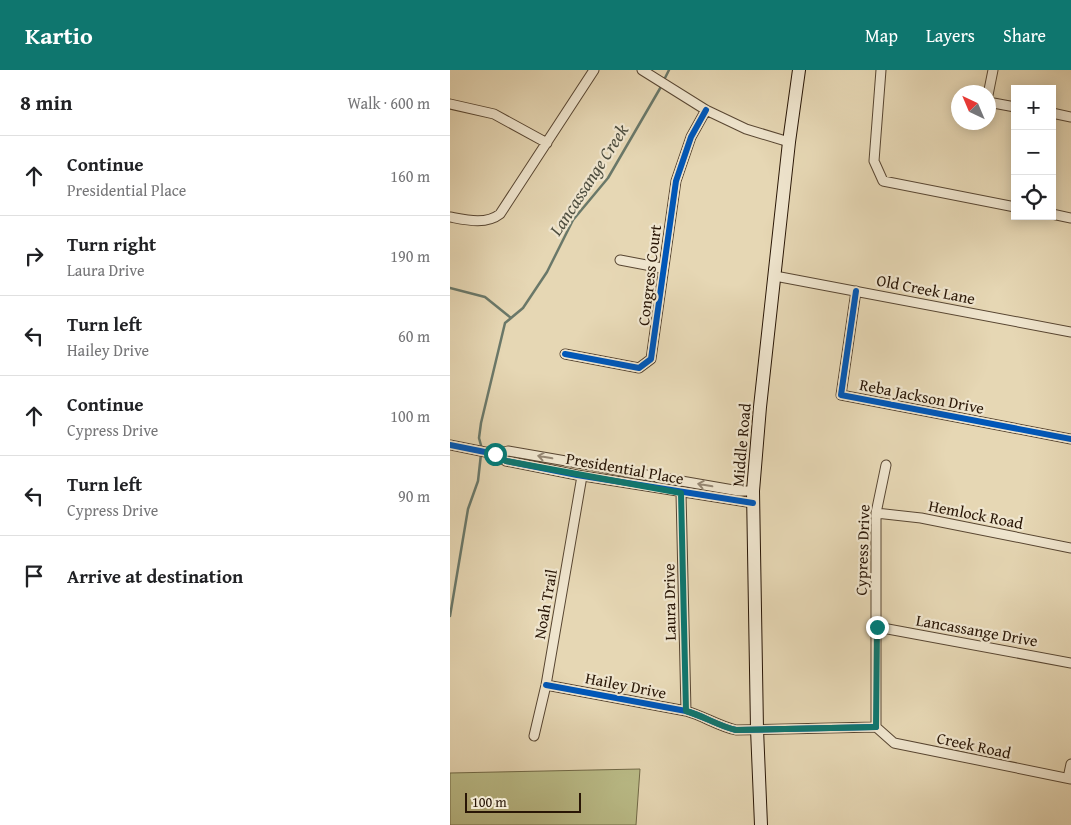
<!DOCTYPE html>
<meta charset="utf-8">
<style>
body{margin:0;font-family:"Gentium Book Plus",serif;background:#f6f6f6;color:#202124}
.controls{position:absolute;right:15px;top:15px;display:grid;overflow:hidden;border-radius:0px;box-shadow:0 2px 12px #0003}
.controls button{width:45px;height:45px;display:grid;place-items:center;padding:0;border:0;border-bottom:1px solid #e0e0e0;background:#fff;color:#202124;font:25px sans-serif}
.compass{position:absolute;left:501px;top:15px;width:45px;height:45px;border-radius:50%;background:#fff;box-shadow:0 2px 12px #0003;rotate:316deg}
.scale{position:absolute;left:15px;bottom:12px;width:116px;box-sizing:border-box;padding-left:5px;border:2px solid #291606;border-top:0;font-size:14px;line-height:18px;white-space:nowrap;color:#291606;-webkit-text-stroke:4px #efe5ce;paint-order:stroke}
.stop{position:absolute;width:15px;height:15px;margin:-11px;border:4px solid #0f766e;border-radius:50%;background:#fff}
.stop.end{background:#0f766e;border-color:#fff;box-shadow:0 1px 5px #0008}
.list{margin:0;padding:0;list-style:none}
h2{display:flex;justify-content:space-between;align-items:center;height:65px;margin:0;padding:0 20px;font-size:21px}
h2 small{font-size:16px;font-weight:400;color:#757577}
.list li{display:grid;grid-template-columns:32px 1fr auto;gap:15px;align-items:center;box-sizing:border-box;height:80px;padding:0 20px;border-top:1px solid #e0e0e0}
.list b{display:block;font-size:19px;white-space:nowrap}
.list p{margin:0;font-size:16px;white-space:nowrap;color:#757577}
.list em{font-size:16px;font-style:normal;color:#757577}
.icon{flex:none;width:28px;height:28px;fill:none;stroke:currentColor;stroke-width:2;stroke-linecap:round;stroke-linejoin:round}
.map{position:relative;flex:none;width:621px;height:755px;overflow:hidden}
header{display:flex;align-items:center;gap:30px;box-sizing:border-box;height:70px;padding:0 25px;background:#0f766e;color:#fff}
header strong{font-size:24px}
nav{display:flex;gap:28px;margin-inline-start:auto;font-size:18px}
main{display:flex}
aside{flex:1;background:#fff}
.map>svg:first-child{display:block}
.green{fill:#bbbd89;stroke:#726a48}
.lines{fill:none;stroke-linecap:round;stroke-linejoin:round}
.stream{stroke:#6a7869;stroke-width:2.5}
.minor-casing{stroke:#584632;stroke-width:11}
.secondary-casing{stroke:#291606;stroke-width:14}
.minor{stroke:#efe5ce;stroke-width:9}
.secondary{stroke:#efe5ce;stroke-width:12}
.cycleway-casing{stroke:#efe5ce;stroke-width:9}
.cycleway{stroke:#0057b8;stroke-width:6}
.oneway{stroke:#968874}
.route{stroke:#0f766e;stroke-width:6}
.labels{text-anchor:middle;stroke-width:4.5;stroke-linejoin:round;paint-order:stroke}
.street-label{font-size:16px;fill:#291606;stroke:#efe5ce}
.water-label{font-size:18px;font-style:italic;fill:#4f4f40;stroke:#efe5ce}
</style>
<header>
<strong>Kartio</strong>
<nav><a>Map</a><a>Layers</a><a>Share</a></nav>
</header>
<main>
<aside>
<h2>8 min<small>Walk · 600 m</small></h2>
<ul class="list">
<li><svg class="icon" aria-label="ahead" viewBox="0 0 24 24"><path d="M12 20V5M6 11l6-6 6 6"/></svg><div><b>Continue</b><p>Presidential Place</p></div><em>160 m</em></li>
<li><svg class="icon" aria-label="right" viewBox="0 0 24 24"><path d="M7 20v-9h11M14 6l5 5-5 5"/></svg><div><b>Turn right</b><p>Laura Drive</p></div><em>190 m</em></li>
<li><svg class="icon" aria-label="left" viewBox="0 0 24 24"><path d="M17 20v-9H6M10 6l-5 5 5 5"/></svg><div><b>Turn left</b><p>Hailey Drive</p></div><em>60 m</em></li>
<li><svg class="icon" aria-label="ahead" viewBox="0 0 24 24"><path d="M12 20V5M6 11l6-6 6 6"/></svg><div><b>Continue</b><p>Cypress Drive</p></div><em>100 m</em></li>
<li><svg class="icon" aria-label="left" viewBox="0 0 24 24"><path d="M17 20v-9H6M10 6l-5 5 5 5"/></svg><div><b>Turn left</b><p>Cypress Drive</p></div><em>90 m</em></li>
<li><svg class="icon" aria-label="arrive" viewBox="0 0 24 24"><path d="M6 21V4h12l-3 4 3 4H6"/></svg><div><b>Arrive at destination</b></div></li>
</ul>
</aside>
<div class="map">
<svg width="621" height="755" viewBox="0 0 621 755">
<rect width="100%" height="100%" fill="#e6d7b4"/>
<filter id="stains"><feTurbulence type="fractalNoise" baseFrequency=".004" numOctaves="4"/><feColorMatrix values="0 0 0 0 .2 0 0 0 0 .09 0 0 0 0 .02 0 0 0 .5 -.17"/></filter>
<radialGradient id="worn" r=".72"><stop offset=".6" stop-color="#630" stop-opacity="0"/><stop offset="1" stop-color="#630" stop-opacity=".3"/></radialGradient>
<path class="green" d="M190,699L186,755H0V703Z"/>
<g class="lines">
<path class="stream" d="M214,10L219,0
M0,218L35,227L61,248
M32,379L29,368L31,353L55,253L73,238L97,202L123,150L158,108L212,15
M0,546L18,439L28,411L31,384"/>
<g class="minor-casing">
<path id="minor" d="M192,0L256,40L296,59L339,72
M431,0L424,91L433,111L565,137
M538,25L543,0
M538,32L565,37
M0,34L44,44L97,73
M602,43L621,47
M602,144L621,148
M0,147C16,150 36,155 50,144L144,0
M170,190L212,198
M325,206L621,262
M406,221L391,325L621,369
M115,284L189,298L201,289L226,111L241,67L256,40
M0,375L45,384L56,391L127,405L303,433
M45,384L58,381L289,421H303
M231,423L236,641
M426,443L471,448L621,478
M427,557L621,593
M96,615L236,641C254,646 268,656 286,660L426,657
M426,657V443L436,395
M426,657L444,673L621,709
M84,666L96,615L132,406
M618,708L621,694"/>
</g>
<g class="secondary-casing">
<path id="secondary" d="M311,755L307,659L303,421L310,337L339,72L349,0"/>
</g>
<use href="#minor" class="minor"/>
<use href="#secondary" class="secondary"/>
<g class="cycleway-casing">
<path id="cycleway" d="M406,221L391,325L621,369
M115,284L189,298L201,289L226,111L241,67L256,40
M0,375L45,384L56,391L127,405L303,433
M96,615L236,641C254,646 268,656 286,660L426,657"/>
</g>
<use href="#cycleway" class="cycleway"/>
</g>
<defs><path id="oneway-shaft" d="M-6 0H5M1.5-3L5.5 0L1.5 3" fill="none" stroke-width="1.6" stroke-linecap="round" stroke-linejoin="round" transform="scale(1.25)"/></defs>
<g class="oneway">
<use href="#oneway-shaft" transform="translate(95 387) rotate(-170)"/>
<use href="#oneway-shaft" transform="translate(255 415) rotate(-170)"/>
</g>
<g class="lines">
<path class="route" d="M45,384L56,391L231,423L236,641C254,646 268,656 286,660L426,657L427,557"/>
</g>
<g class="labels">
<g class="street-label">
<text transform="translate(199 205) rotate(-83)" y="6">Congress Court</text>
<text transform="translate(476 219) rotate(11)" y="6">Old Creek Lane</text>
<text transform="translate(472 326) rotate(11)" y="6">Reba Jackson Drive</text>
<text transform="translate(291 375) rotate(-85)" y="6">Middle Road</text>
<text transform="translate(175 398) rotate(10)" y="6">Presidential Place</text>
<text transform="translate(526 444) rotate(11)" y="6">Hemlock Road</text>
<text transform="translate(412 480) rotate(-88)" y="6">Cypress Drive</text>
<text transform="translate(219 532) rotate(-91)" y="6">Laura Drive</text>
<text transform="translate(95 534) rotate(-80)" y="6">Noah Trail</text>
<text transform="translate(527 560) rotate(10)" y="6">Lancassange Drive</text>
<text transform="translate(176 615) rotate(11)" y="6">Hailey Drive</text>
<text transform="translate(524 675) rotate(12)" y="6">Creek Road</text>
</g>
<g class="water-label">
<text transform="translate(139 110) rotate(-57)" y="6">Lancassange Creek</text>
</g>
</g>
<rect width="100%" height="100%" filter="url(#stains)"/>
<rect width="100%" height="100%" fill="url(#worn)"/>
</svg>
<div class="controls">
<button>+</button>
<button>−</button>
<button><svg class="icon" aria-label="locate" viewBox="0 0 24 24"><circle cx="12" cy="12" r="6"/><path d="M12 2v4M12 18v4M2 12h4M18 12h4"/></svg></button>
</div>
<svg class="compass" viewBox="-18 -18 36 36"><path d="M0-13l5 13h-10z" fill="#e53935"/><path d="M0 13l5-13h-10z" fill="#757577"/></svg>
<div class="scale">100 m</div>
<div class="stop" style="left:45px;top:384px"></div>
<div class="stop end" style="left:427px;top:557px"></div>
</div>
</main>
